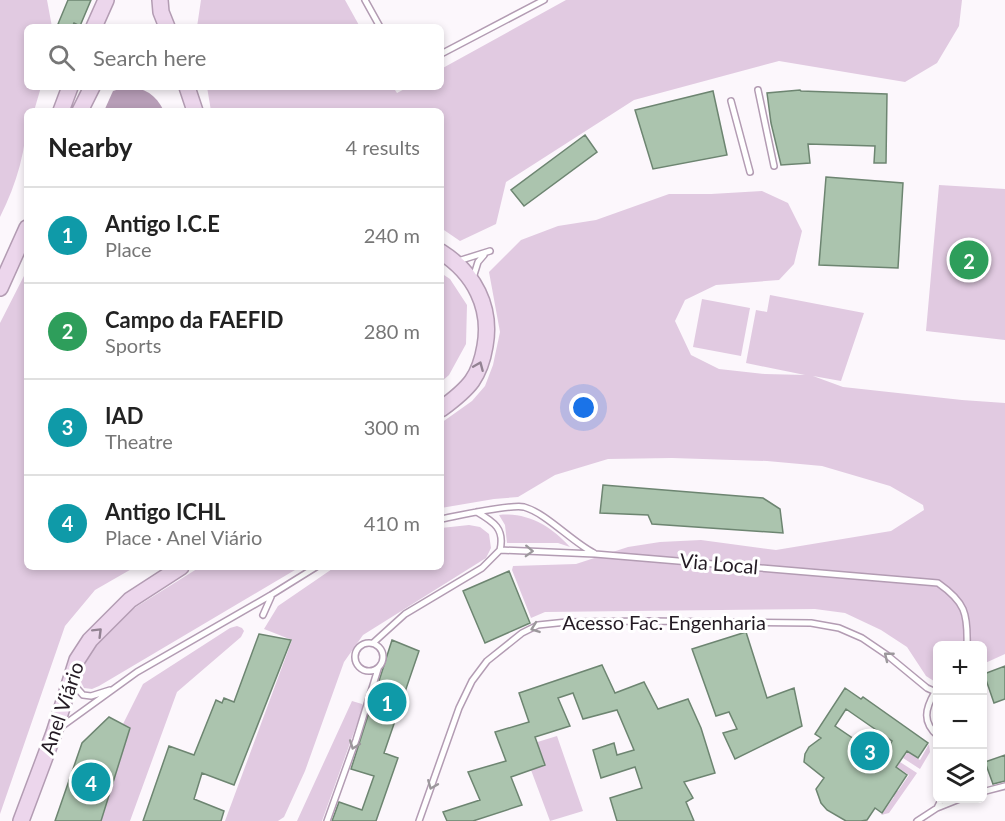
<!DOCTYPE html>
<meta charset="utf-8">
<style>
body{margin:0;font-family:Lato,sans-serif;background:#f6f6f6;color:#222}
.controls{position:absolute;right:18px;bottom:18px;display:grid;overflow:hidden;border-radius:9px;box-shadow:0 3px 9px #0003}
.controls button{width:54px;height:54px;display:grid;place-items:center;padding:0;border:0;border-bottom:2px solid #e0e0e0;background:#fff;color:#222;font:30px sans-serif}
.you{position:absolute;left:584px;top:408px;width:21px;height:21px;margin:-15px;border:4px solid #fff;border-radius:50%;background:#1a73e8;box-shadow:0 0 0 9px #1a73e833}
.badge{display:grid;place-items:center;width:39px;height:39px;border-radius:50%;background:#0f766e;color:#fff;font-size:20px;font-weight:700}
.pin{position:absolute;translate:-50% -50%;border:3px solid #fff;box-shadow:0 2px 6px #0006}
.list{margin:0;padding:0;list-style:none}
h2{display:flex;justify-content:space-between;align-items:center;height:78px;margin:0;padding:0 24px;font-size:26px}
h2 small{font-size:20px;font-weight:400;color:#767676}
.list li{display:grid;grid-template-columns:39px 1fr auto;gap:18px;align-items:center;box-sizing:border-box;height:96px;padding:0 24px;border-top:2px solid #e0e0e0}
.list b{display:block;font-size:22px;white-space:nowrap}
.list p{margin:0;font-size:20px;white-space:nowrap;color:#767676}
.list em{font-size:20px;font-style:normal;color:#767676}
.icon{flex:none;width:33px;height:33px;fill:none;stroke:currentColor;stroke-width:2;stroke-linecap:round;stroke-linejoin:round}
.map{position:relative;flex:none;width:1005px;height:821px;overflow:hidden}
.search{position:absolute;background:#fff;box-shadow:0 3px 9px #0003;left:24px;top:24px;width:420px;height:66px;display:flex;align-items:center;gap:15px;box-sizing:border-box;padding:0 21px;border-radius:9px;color:#767676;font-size:22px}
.panel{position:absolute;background:#fff;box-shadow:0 3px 9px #0003;left:24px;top:108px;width:420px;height:462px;border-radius:9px}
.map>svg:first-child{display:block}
.green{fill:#e1cae1}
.water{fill:#b89eb8}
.building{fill:#abc4ae;stroke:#6d8571;stroke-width:1.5;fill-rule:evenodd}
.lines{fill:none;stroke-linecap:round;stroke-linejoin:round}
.service-casing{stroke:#b39cb3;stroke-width:8}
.secondary-casing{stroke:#b39cb3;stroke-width:18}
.service{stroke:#fff;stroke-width:5}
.secondary{stroke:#ecd6ec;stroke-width:15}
.oneway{stroke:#928292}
.oneway2{stroke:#9c989c}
.labels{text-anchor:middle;stroke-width:6;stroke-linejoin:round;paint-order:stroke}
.street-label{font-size:20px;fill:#241b24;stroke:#fff}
</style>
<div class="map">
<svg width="1005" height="821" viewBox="0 0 1005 821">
<rect width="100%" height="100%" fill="#fcf7fc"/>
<path class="green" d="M0,0H47L52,27H27V87H41L34,111H27C27,149 17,183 0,217Z
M201,0H345L360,27H197Z
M566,0H962L959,26L937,63L905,82L779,61L634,100L506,182L496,224L460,241L441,228V111H211L207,87H393L397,93L408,87H441V69Z
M939,185L1005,189V340L926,331Z
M762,191L788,203L802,231L794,264L779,280L716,285L685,300L675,321L691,355L719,369L765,374L805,375L746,363L756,310L767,312L770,295L864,313L841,381L813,376L843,387L962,400L1005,403V654L983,664L982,646H938L937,683L926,676L907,647L881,630L845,613L815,609L545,612L531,618L512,570L513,566L576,564L628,547L660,542L701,540L776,550L891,531L924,510L923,505L890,486L822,466L767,461L672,458L608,459L555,475L518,497L494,499L441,508V423L472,401L485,386L493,365L500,332L489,272L521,240L558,226L596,220L669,194H711Z
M27,270V567H135L95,590L65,626L0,814V323Z
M441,273L450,279L467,305L466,344L449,375L441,382Z
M702,299L750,308L741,356L693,347Z
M499,515C527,512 551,526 570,547L558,543H507L505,525Z
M469,525L480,527L489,534L491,548L486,558L363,635L344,662L305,771L284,817L278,821H225L292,640L264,629L278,606L335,567H441V528Z
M200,567H300L99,686L92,689L84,688L80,680L78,672L97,642L128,612Z
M237,626L242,628L244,631L241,637L177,692L130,821H101L130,728L123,724L143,684L230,628Z
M352,701L362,704L363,707L322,821H297Z
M557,736L583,811L550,821L531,770L545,765L539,749L531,744Z
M929,744L930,752L920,769L903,758L908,752L920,760Z
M900,762L917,773L889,813L881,815L894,797L882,789L886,783L898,791L909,775L897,767Z"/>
<path class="water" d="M126,87C145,87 156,95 164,111H104L113,91Z"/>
<path class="building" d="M68,0H91L80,26L74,23L72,27H65L58,24Z
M800,90L801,91L887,94L886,163H874L875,146L808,144L810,163L781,165L771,123L767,93Z
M713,91L727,155L653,169L635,110Z
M585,135L597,152L524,206L511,190Z
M826,177L903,183L898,268L819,265Z
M603,485L763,498L780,509L783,533L652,524L648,515L600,513Z
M509,571L530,623L485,643L463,591Z
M746,632L767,698L794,688L802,726L735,759L723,733L737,729L729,712L716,716L692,649Z
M259,634L291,640L234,785L202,773L194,799L224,811L221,821H143L169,746L194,755L216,700L222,703L224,698L234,702Z
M392,640L419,651L384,753L398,758L376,821H332L339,802L362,810L374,776L351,769Z
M602,665L615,693L644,682L658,709L688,699L701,728L715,773L684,782L693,798L686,802L694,821H617L610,798L642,788L635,767L601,778L593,750L614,743L617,755L634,750L617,710L583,719L573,693L558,698L570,726L535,737L545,765L511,777L522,805L473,821H447L443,812L480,800L468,772L506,761L495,732L529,722L519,693Z
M1005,666V699L994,703L984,674Z
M845,688L861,699L863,697L928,743L918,758L907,751L896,767L907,775L882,813L875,808L867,820L861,821H846L827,810L821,803L816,789L824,778L804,762L805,754L809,747L821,738L815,734ZM846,709L892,741L882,758L835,726Z
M109,717L130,728L101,821H55L82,743Z
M1005,755V781L993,784L985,762Z"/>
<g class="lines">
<g class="service-casing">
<path id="service" d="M365,0L380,27
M441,54L544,0
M758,90L774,166
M731,101L750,172
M458,261L490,251
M473,278L478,262L484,255
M477,512C494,522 505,529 500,550L595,554L938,583C965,602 968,613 967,646
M441,519C457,516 510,504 524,507C546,513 572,542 594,553
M263,615L271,597
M355 657a14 14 0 1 1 28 0a14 14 0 1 1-28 0Z
M373,643L405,614L482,568L500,550
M74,685L83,695L91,696L110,690
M935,692C925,709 922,722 938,736
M61,727L137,672L271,595L316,567
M982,792L1005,786
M937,808L962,798
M327,821L356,740L378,669
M419,821L459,708L472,681L487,661L522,633L538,625L567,622L649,621L811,623L839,628L862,638L887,655L927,688L938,693
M917,821L937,808L942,798"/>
</g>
<g class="secondary-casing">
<path id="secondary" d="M160,0L161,12L167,27
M94,27L106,0
M187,87L195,111
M61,111L70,87
M80,111L92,87
M441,252C474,273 492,307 485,346C483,358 479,371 472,381C464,392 452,401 441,409
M0,288L27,228
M21,821L54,733L77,660L90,640L130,600L181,567"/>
</g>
<use href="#service" class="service"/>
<use href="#secondary" class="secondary"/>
</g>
<defs><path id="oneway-chevron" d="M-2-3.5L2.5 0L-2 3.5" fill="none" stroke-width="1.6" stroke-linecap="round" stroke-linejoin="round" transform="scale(1.5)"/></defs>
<g class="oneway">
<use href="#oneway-chevron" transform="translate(479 366) rotate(-67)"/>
<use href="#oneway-chevron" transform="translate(98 632) rotate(-45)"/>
</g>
<g class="oneway2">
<use href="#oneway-chevron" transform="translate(529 551) rotate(2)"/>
<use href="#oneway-chevron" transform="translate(535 628) rotate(160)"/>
<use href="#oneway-chevron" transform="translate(888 656) rotate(-141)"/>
<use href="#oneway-chevron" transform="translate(354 745) rotate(110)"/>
<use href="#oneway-chevron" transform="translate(432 785) rotate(112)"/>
</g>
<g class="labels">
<g class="street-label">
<text transform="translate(719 564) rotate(5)" y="7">Via Local</text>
<text x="664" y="630">Acesso Fac. Engenharia</text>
<text transform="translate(62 708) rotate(-71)" y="7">Anel Viário</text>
</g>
</g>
</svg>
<div class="controls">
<button>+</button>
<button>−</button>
<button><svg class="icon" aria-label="layers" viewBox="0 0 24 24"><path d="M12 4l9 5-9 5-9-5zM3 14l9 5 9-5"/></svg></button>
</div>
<div class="you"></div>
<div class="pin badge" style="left:387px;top:702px;background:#0f9aa8">1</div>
<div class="pin badge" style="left:969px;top:260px;background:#2e9e5b">2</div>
<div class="pin badge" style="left:870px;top:751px;background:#0f9aa8">3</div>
<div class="pin badge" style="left:91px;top:782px;background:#0f9aa8">4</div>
<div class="search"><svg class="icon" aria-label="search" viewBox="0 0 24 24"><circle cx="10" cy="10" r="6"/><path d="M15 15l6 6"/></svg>Search here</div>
<section class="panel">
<h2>Nearby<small>4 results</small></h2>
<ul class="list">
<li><span class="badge" style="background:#0f9aa8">1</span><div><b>Antigo I.C.E</b><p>Place</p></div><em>240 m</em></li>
<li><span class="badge" style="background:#2e9e5b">2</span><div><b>Campo da FAEFID</b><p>Sports</p></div><em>280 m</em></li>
<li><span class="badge" style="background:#0f9aa8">3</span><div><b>IAD</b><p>Theatre</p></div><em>300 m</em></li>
<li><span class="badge" style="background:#0f9aa8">4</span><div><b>Antigo ICHL</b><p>Place · Anel Viário</p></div><em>410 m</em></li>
</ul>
</section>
</div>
